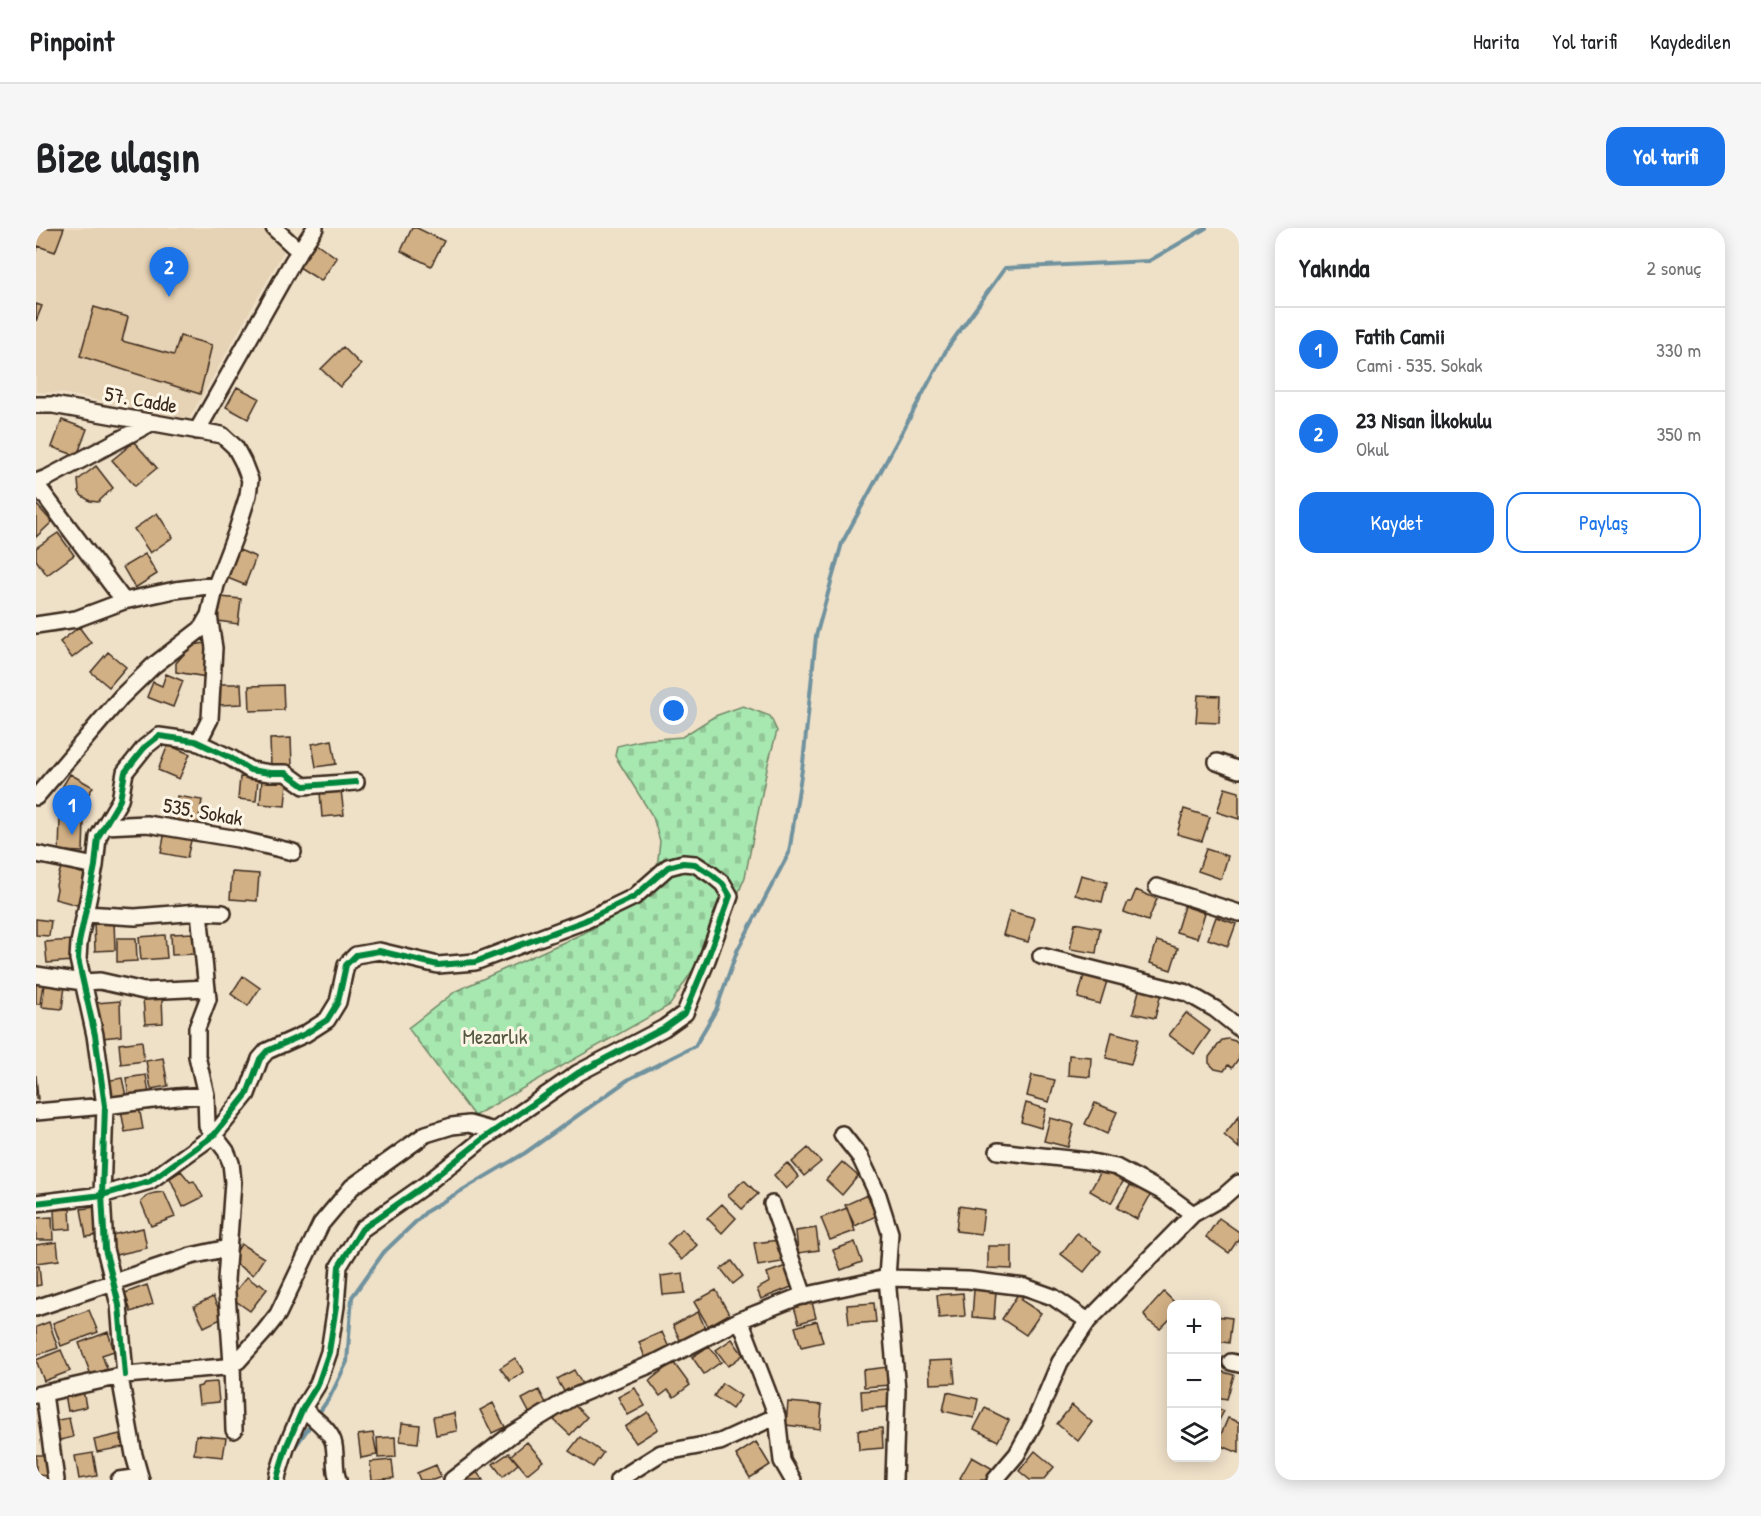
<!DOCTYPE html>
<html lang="tr">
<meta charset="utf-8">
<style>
body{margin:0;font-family:"Patrick Hand",sans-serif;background:#f6f6f6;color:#202124}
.controls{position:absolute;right:18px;bottom:18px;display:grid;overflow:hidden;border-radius:12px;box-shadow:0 3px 15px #0003}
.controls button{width:54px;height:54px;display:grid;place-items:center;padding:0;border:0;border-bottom:2px solid #e0e0e0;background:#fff;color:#202124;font:30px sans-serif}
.you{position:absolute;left:638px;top:483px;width:21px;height:21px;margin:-15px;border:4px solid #fff;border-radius:50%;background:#1a73e8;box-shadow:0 0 0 9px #1a73e833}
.badge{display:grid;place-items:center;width:39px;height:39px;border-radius:50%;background:#1a73e8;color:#fff;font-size:20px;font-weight:700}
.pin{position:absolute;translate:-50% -50px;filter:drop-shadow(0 2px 3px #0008)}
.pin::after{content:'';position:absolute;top:32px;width:21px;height:18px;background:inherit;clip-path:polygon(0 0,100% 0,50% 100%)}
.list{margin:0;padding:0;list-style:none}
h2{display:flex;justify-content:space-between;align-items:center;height:78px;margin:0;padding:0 24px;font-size:26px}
h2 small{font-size:20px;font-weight:400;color:#757577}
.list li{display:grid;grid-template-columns:39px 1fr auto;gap:18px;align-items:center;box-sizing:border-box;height:84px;padding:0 24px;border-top:2px solid #e0e0e0}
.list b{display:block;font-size:22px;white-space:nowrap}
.list p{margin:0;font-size:20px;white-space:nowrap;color:#757577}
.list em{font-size:20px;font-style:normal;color:#757577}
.actions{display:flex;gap:12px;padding:18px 24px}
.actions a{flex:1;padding:14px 0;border:2px solid #1a73e8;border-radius:18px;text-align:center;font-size:21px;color:#1a73e8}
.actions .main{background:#1a73e8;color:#fff}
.icon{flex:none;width:33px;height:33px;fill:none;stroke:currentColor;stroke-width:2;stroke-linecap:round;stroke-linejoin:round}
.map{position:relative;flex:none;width:1203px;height:1252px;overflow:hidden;border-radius:18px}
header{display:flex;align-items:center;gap:36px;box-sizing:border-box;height:84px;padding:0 30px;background:#fff;border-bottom:2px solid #e0e0e0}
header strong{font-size:28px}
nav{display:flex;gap:33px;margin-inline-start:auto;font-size:21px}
.intro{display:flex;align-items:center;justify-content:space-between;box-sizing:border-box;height:144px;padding:0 36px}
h1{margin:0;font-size:42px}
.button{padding:15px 27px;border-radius:18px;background:#1a73e8;color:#fff;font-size:21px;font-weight:700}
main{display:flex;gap:36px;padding:0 36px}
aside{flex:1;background:#fff;border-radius:18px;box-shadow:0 3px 15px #0003}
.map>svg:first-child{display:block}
.built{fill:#e6d2b4}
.cemetery{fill:url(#cemetery-stones);stroke:#718867;stroke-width:1.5}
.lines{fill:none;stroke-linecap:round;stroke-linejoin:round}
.stream{stroke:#6f929e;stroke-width:4}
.building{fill:#d2b085;stroke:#3b2a1e;stroke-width:1.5}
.minor-casing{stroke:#3b2a1e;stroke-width:20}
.minor{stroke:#fcf5e5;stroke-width:15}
.cycleway-casing{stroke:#fcf5e5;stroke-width:10}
.cycleway{stroke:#00873e;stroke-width:6}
.labels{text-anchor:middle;stroke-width:6;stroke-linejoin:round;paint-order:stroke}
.street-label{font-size:21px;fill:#3b2a1e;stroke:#fcf5e5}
.park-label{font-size:21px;fill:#565942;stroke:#fcf5e5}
</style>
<header>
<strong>Pinpoint</strong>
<nav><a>Harita</a><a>Yol tarifi</a><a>Kaydedilen</a></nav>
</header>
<div class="intro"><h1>Bize ulaşın</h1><a class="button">Yol tarifi</a></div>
<main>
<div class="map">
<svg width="1203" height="1252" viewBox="0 0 1203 1252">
<defs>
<pattern id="cemetery-stones" width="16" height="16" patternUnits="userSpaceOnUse" patternTransform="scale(1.5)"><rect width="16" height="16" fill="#a7e7b0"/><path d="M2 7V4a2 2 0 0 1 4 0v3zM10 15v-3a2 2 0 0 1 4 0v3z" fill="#91c697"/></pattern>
</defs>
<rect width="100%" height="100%" fill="#efe0c8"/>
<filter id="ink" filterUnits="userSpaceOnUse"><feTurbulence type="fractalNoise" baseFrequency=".0167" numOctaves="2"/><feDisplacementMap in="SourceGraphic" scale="12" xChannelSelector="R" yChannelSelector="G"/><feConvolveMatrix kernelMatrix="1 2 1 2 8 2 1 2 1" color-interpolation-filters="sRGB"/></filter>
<g filter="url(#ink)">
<path class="built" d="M0,0H224L249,21L153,191L26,165L0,164Z"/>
<path class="cemetery" d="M707,478L734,488L741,503L732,536L709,649L695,683L634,777L438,888L372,800L420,763L548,705L618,666L624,613L617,589L579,528L581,518L607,512L646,509L679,488Z"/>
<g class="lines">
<path class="stream" d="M280,1189L294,1169L311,1134L316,1069L348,1024L391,983L489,925L593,851L659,818L680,782L701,723L753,625L767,535L780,408L806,315L912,119L969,40L1113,33L1170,0
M256,1223L276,1195"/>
</g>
<path class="building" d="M0,0H28L19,24L2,18L0,24Z
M376,0H381L408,13L395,38L365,23Z
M280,15L301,30L285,53L263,39Z
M0,76L6,78L0,93Z
M58,79L92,89L86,113L138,127L144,108L176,117L164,166L44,128Z
M307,119L325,137L304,159L285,141Z
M201,159L223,170L212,191L190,179Z
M26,192L51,201L41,228L16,219Z
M98,214L121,240L99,258L76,232Z
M60,238L77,260L62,274L54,273L46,268L43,264L42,252Z
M0,276L16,294L0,309Z
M121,285L137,309L114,325L98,301Z
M22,305L38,327L11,347L0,332V320Z
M201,321L220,329L209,357L189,349Z
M109,326L121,346L99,360L87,339Z
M185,369L205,371L202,396L182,393Z
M43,399L55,415L36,430L24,414Z
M169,415L172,418L171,449L140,444V435L147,427L158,417Z
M72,424L90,439L73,459L55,444Z
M130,446L147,453L137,479L111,469L117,454L126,458Z
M183,456H205L206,476L183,477Z
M247,457L248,482L214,483L213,458Z
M1162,467L1184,468L1183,495L1160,494Z
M255,510L256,537L235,538L234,511Z
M296,512L300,536L280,539L276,516Z
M132,517L154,526L143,551L122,542Z
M34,546L57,559L45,579L22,566Z
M204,549L222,551L220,573L202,571Z
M226,552L251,554L249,578L224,576Z
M1189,560L1203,564V591L1181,584Z
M305,562L308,587L286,589L284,564Z
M141,568L166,572L162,597L137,593Z
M1148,581L1174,589L1166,613L1141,606Z
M24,591L48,592L47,624L23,623Z
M129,603L156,608L151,630L125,625Z
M1170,621L1192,628L1185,651L1162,643Z
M25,639L52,647L45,678L19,671L21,661L20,657Z
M196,644L223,646L221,673L194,671Z
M1045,647L1071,654L1066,674L1039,667Z
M1100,662L1121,671L1112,693L1088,684L1092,674H1095Z
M1148,678L1169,685L1161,710L1140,704Z
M974,683L999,690L992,714L967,707Z
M1180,689L1200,696L1192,718L1172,711Z
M0,691L15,693L13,708L0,707Z
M78,692L79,722L59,723L58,693Z
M1039,695L1064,700L1060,725L1034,721Z
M158,705L159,726L136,727L135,706Z
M129,707L131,730L105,732L103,709Z
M81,710H100L101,733L81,734Z
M35,712L37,733L11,735L9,714Z
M1121,713L1142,720L1135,742L1114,735Z
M1048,747L1071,753L1064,776L1042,770Z
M207,748L224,760L212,778L195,766Z
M0,755L7,756L4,776H0Z
M9,756L29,758L26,781L6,779Z
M1104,759L1125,765L1119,790L1097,785Z
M126,769L127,795L109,796L107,770Z
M84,773L85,808L66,810L61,797L60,775Z
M1150,785L1174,803L1158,826L1133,807Z
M1076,804L1102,811L1095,836L1070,830Z
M1192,811L1199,813L1203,817V830L1196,840L1192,837L1188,843L1179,841L1173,835V829L1186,812Z
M106,813L108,833L85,836L83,816Z
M1033,827L1055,829L1054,849L1032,847Z
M127,830L132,858L115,861L110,833Z
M0,847L2,871H0Z
M110,847L113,866L93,869L90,850Z
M996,847L1019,852L1013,874L991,868Z
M86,850L90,868L74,872L69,853Z
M990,875L1010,881L1005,900L985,894Z
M1059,875L1081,884L1071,906L1049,896Z
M103,879L107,901L89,904L85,882Z
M1203,888V920L1188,907Z
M1014,890L1038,896L1032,919L1008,913Z
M772,920L785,934L768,948L756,934Z
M806,934L822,948L806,967L790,952Z
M751,935L763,949L750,961L738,947Z
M1067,940L1088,952L1075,975L1054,963Z
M145,943L154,954L158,953L167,969L147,979L134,950Z
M708,952L722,966L706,981L692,967Z
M1095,956L1115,966L1101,991L1081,980Z
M128,964L139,989L115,998L105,974L112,967L119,965Z
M831,967L840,988L819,998L809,977Z
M686,976L700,990L686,1005L671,990Z
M923,978L948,982L945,1006L920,1003Z
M59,979L63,1007L50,1009L45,981Z
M811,980L819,1003L794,1012L785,990Z
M34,981L35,1001L19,1002L18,982Z
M16,989L17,1012H0V990Z
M1183,990L1203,1004V1010L1193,1025L1170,1009Z
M107,1000L111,1020L75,1028L71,1008Z
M780,1000L783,1022L762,1025L760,1003Z
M646,1001L661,1017L646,1032L631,1016Z
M1041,1005L1065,1023L1048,1044L1025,1026Z
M743,1012L746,1034L722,1038L718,1015Z
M21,1014L23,1032L0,1035V1017Z
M819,1014L826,1034L805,1042L797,1022Z
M205,1016L228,1030L217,1047L195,1033Z
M952,1018H976V1041L952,1040Z
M696,1033L707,1048L697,1056L685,1041Z
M0,1038H3L5,1057L0,1058Z
M750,1038L758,1058L725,1071L721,1061L734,1054L731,1045Z
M647,1045L649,1065L627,1067L625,1048Z
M211,1049L222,1057L224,1055L231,1061L214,1083L197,1071V1066Z
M111,1057L117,1076L95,1084L89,1065Z
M680,1062L693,1086L672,1098L658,1074Z
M938,1062L960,1063L958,1091L936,1089Z
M1128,1064L1140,1076H1136V1089L1124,1101L1111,1092L1108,1086Z
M927,1065L929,1088L903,1090L901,1067Z
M982,1066L987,1069L985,1072L1005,1085L990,1107L966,1091Z
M177,1069L187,1090L168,1099L158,1078Z
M776,1074L780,1090L763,1095L758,1079Z
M838,1075L840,1094L813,1096L811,1077Z
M53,1082L62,1104L25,1118L17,1095Z
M662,1084L670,1102L645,1114L637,1097Z
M1180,1088L1196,1090L1193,1115L1180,1113Z
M781,1093L787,1114L765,1119L759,1099Z
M13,1094L22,1120L1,1127L0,1099Z
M72,1104L78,1123L66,1127L71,1141L55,1147L43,1115Z
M626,1104L634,1122L610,1132L603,1114Z
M696,1111L707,1127L692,1138L680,1122Z
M673,1118L685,1134L668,1146L656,1129Z
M25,1122L34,1143L8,1153L0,1132Z
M479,1130L488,1144L474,1153L464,1140Z
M917,1132L919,1155L894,1156L893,1133Z
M637,1134L654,1157L638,1169L632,1162L624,1168L613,1153Z
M852,1139L854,1157L828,1159L827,1142Z
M538,1142L546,1156L529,1165L521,1151Z
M1180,1142L1198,1147L1191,1171L1180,1169Z
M181,1154L183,1174L163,1176L161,1159L165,1158L167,1155Z
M686,1155L705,1168L696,1181L678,1168Z
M599,1160L609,1178L592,1187L582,1169Z
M852,1161L853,1179L826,1181L825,1163Z
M47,1162L50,1179L32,1183L29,1166Z
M503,1162L511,1177L494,1186L486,1171Z
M911,1164L942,1171L938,1190L907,1183Z
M535,1174L551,1189L534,1207L518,1192Z
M752,1174L786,1177L784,1201L750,1197Z
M457,1175L469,1199L456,1205L444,1182Z
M1036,1177L1056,1194L1042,1213L1021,1196Z
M949,1180L973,1192L962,1213L938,1201Z
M1180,1180L1188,1183L1180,1198Z
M612,1184L622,1201L600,1215L589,1199Z
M418,1185L421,1203L400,1207L397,1189Z
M33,1190L37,1209L20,1213L16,1193Z
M1192,1190L1203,1194V1225L1181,1216Z
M366,1195L384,1197L382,1215L364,1213Z
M846,1200L847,1220L823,1222L822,1202Z
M337,1205L341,1227L325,1230L322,1207Z
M84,1206L87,1219L61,1224L58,1212Z
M160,1207L190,1210L187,1229L158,1226Z
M359,1209L360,1229L342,1230L341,1210Z
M544,1209L567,1225L557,1239L533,1223Z
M491,1214L507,1233L491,1246L475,1227Z
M720,1214L734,1237L714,1250L700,1227Z
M999,1223L1018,1239L1007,1252H994L983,1243Z
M57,1225L61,1248L43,1251L39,1228Z
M473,1225L482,1236L467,1249L457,1236Z
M0,1227H14V1248L0,1247Z
M936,1229L957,1241L950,1252H927L924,1250Z
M356,1232L358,1250L336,1252L334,1234Z
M400,1237L405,1249L397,1252H384L381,1245Z
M439,1242L447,1252H425Z"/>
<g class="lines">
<g class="minor-casing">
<path id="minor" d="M238,0L263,23
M0,177H17L186,207L199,219L207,234L214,252L212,267L200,305L180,357L173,387L165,401L117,438L85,469L0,569
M161,203L257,33L279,0
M0,254L11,250L115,195
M0,256L88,373
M0,397L40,391L88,373L139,362L180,357
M162,515L174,491L178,420L173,387
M1181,534L1203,542
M69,598L111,596L202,611L257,624
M0,626L59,638
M1121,659L1203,685
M163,684L172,771L161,800V828L170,867L171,898L190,923L195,935L197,954L190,1052L196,1136L198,1202
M48,686L99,689L163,684L187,685
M1005,728L1151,765L1179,781L1203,800
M0,747L47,754L64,753L108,763L171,760
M0,884L69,878L141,869L170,867
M806,906L824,929L842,967L854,1005L851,1050L861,1162L858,1252
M962,923L1051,933L1080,939L1127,964L1157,986
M0,975L66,967L114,953L178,907L211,866L224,831L231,823L269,806L291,792L302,774L310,737L320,727L343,723L402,737L439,734L548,693L598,669L632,639L647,635L659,636L676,647L687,656L694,668L671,732L649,785L628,800L542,845L448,910L389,957L326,1001L303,1038L300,1078L293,1124L282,1156L267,1180L251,1217L242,1246L241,1252
M736,976L768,1068
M0,1080L155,1028L192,1020
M704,1092L741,1188L746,1233L757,1252
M1195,1134L1203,1136
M89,1147L83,1077L69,1021L66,967L69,878L59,807L42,731L43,715L59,638L62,609L84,572L89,544L109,519L123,508L159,513L195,530L214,542L234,545H250L268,558L320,554
M84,1149L98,1227L105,1252
M8,1166L20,1252
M0,1167L89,1147L189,1139L202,1133L228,1104L242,1086L285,996L316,959L390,906L416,898L433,896L458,903
M267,1180C276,1190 292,1199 297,1213C301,1225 297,1239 302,1252
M83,1252L104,1249
M416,1252L476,1206L535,1170L623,1133L704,1092L762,1069L851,1050L932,1052L989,1059L1017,1069L1052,1093
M582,1252L625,1225L684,1214L741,1188
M959,1252L981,1226L999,1193L1024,1134L1052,1093L1157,986L1187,969L1203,955"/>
</g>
<use href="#minor" class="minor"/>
<g class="cycleway-casing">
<path id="cycleway" d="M0,975L66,967L114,953L178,907L211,866L224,831L231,823L269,806L291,792L302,774L310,737L320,727L343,723L402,737L439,734L548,693L598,669L632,639L647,635L659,636L676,647L687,656L694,668L671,732L649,785L628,800L542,845L448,910L389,957L326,1001L303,1038L300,1078L293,1124L282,1156L267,1180L251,1217L242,1246L241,1252
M89,1147L83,1077L69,1021L66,967L69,878L59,807L42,731L43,715L59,638L62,609L84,572L89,544L109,519L123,508L159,513L195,530L214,542L234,545H250L268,558L320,554"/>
</g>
<use href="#cycleway" class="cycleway"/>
</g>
</g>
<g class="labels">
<g class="street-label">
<text transform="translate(105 172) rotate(10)" y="7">57. Cadde</text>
<text transform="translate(167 584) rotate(10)" y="7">535. Sokak</text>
</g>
<g class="park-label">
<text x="459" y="816">Mezarlık</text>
</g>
</g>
</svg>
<div class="controls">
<button>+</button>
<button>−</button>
<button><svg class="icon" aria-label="layers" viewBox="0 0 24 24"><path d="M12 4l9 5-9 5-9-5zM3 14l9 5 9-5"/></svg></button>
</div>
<div class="you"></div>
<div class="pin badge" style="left:36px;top:607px">1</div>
<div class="pin badge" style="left:133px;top:69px">2</div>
</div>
<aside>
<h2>Yakında<small>2 sonuç</small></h2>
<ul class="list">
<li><span class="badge">1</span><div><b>Fatih Camii</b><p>Cami · 535. Sokak</p></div><em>330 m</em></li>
<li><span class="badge">2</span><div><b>23 Nisan İlkokulu</b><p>Okul</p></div><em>350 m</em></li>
</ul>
<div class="actions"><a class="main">Kaydet</a><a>Paylaş</a></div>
</aside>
</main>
